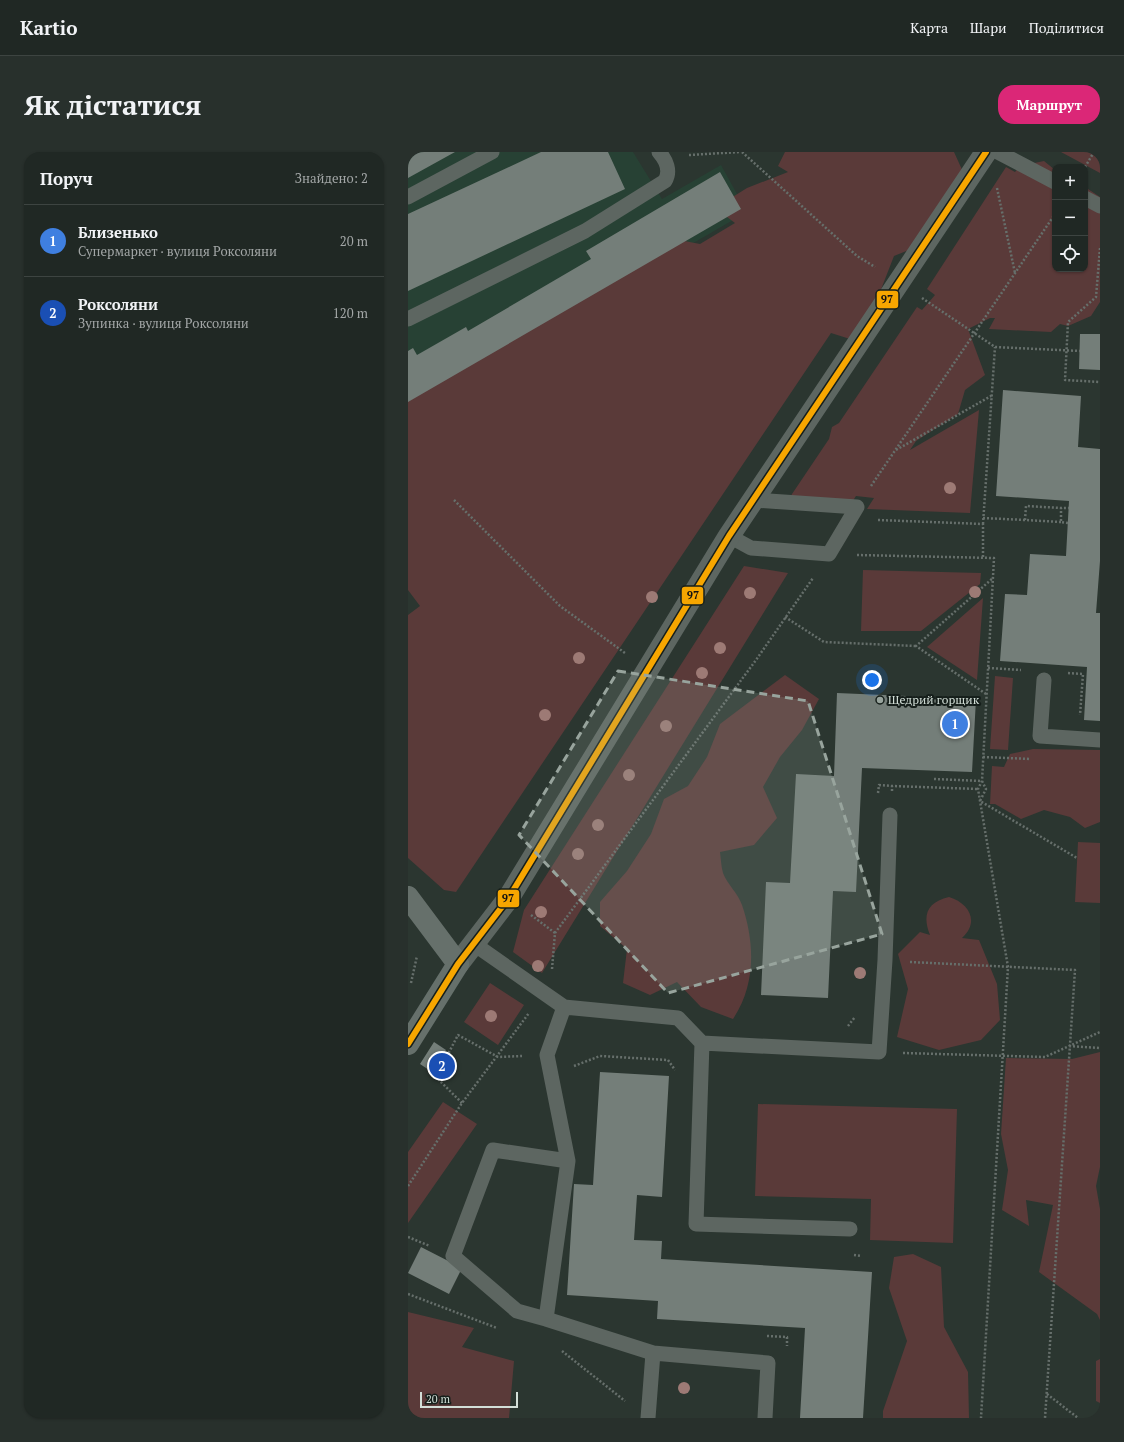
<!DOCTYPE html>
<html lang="uk">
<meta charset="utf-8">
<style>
body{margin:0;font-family:"PT Serif",serif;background:#28302c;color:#f1f3f6}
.controls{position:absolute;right:12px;top:12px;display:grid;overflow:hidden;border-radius:8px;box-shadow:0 1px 3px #0004}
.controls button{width:36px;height:36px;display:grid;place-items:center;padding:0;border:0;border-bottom:1px solid #3d4441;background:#202824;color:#f1f3f6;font:20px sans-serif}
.scale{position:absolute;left:12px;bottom:10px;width:98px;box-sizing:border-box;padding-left:4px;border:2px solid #d3dfd8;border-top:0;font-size:11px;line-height:14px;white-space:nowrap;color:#d3dfd8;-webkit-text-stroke:3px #161f1b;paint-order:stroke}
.you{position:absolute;left:464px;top:528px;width:14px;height:14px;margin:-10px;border:3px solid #fff;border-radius:50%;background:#1a73e8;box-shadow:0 0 0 6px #1a73e833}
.badge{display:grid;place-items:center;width:26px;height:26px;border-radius:50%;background:#db2777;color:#fff;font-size:13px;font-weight:700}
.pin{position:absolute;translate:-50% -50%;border:2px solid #fff;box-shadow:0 1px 4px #0006}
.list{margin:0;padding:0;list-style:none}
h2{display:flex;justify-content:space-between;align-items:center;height:52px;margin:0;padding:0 16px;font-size:17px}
h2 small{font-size:13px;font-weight:400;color:#a2a6a6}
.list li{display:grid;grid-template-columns:26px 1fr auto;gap:12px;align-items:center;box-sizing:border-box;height:72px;padding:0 16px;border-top:1px solid #3d4441}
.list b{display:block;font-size:15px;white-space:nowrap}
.list p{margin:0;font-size:13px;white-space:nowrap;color:#a2a6a6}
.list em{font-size:13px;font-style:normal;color:#a2a6a6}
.icon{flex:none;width:22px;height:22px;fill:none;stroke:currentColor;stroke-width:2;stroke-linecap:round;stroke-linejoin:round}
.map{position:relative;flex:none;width:692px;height:1266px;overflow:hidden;border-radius:16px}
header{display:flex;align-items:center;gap:24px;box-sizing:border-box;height:56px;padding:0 20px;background:#202824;border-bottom:1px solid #3d4441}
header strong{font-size:19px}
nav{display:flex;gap:22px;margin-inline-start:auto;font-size:14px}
.intro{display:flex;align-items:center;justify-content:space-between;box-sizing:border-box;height:96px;padding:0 24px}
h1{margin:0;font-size:28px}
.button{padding:10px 18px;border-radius:16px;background:#db2777;color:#fff;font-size:14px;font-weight:700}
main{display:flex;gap:24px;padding:0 24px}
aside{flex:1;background:#202824;border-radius:16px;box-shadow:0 1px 3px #0004}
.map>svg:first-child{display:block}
.built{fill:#274134}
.green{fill:#5a3a39}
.building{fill:#747e79}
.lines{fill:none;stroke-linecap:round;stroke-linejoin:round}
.path{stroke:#666f6b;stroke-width:2.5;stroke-dasharray:2 2;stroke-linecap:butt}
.lane{stroke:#5d6661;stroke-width:15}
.street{stroke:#5d6661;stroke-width:22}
.secondary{stroke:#66706b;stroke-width:22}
.bus-1-casing{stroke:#161f1b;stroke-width:9}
.bus-1{stroke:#f7a600;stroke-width:6}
.tree{fill:#9d7a75}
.marked{fill:#98a49d;fill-opacity:0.2;stroke:#98a49d;stroke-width:3;stroke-dasharray:8 5;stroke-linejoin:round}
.poi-dot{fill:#98a49d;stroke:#161f1b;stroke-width:1.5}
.labels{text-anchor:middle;stroke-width:4;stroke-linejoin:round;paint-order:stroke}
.poi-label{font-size:12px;fill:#d3dfd8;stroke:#161f1b;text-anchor:start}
.line-badge{stroke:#161f1b;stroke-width:1.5}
.pale-badge-label{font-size:11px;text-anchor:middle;font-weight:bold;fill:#111}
</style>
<header>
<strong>Kartio</strong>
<nav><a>Карта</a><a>Шари</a><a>Поділитися</a></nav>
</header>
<div class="intro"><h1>Як дістатися</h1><a class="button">Маршрут</a></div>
<main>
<aside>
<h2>Поруч<small>Знайдено: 2</small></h2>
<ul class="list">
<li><span class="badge" style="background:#3f7fe0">1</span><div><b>Близенько</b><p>Супермаркет · вулиця Роксоляни</p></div><em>20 m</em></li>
<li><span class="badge" style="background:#1a4fb4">2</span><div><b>Роксоляни</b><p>Зупинка · вулиця Роксоляни</p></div><em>120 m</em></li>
</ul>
</aside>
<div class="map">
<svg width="692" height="1266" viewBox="0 0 692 1266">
<rect width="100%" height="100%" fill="#2b3630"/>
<path class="built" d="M0,0H225L254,47L313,13L339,60L0,256Z"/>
<path class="green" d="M377,0H546L556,22L528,87L486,104L465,158L442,187L423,181L48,740L36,738L0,706V463L12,454L0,438V245L261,86L292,92L327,71L307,56L339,36L380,20L370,14Z
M653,0H692V21Z
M636,9L647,18V117H677V35L692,45V150L683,164L660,174L652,172L643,180L581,177L587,166H582L560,177L577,223L557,238L550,262L508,289L502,298L571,258L562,361L459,357L466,346L448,344L444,350L382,345L421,287L424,275L431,271L509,155L514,158L527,143L519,137L598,15L607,20L612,14Z
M336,414L380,421L134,821L105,800L116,758Z
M455,418L573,421L572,432L513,479H453Z
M575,446L569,528L519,495Z
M377,523L411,547L394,578L372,605L355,635L369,666L346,693L312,700C313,707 313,714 315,721C319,732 330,741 334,753C347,791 348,833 325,867L293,855L269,830L242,843L215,831L219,797L192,774V750L219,719L243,682L256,647L280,634L299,605L312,572Z
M587,524L605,526L600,598L582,597Z
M625,597L692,598V670L677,676L662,665L636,658L613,667L587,652H582L584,614L596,615L602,602Z
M670,690L692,691V751L667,750Z
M541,745C561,751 572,770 554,786L571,788L589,832L592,868L573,888L531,898L489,885L500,837L490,802L512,780L522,783C514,763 519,750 541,745Z
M82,831L116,853L90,893L56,870Z
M692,900V1015L688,1034L692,1057V1168L689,1162L631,1120L645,1053L618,1048L621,1074L594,1058L600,1018L593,982L598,906L664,907Z
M35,950L69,972L0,1071V1000Z
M350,952L549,957L545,1091L462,1088L463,1047L347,1044Z
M505,1102L533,1115L536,1175L560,1220L561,1266H475V1259L499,1189L481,1136L486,1105Z
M0,1160L66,1176L54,1195L106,1209L101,1266H0Z
M692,1207V1251L688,1249V1209Z"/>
<path class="building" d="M0,0H47L0,26Z
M133,0H200L217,37L0,139V62Z
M312,20L333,57L0,250V199L5,196L9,203L58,175L60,179L183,107L178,99Z
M672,182H692V218L671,217Z
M595,238L673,244L670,295L692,297V409L688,461H692V569L676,568L679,515L592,509L597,442L619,443L622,402L658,404L661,349L588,344Z
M429,541L568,547L564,620L454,616L448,740L425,739L420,846L353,843L358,730L382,731L388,622L426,624Z
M26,890L38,898L24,920L12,912Z
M192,920L261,924L254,1045L229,1043L226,1088L254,1089L253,1107L464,1120L455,1266H392L397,1176L249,1167L250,1149L159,1143L166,1032L185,1033Z
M13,1095L54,1116L41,1142L0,1121Z"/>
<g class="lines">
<path class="path" d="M334,0L449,104L467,115
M281,3L332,0
M677,15L686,0
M589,36L607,121
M692,96L688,145L660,170L657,228L692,230
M514,146L587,195L672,199
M488,298L583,244
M463,334L647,62
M46,348L152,454L217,501
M575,366L617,368
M470,368L575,372V405
M653,370L617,368L618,354L653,356
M660,371L653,370V356H661
M575,372L587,195
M449,403L586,406L574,629L570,637L600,815L573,1266
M377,465L416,490L508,494
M580,516L613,518
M660,521L675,522L672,563
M578,542L508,494L585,426
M575,605L622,607
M526,627L574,629
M574,629L578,637L572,649L669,706
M484,639V634L570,637
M470,641L471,633L484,634
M123,763L147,781
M502,810L667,818L637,1266
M144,817L147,781L348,508L405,426
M3,831L9,804
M440,874L447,865
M661,894L692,896
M495,901L637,905L692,880
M166,914L192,904L260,908L267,918
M54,951L28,925L50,883L90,905L114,904
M0,1034L54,951L121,861
M0,1085L22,1094
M446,1103L453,1104
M0,1142L89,1176
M359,1184L379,1185V1194
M154,1199L217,1249
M639,1242L670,1266"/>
<path class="lane" d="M590,0L647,30
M0,45L84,0
M677,46L692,54
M0,167L177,79L257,29C263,19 258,8 251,0
M321,384L343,396L421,402L449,355L345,348
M636,528L632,584L692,588
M66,792L156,855L139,903L160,1009L138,1167L245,1201L240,1266
M156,855L270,866L294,891L288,1072L442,1077
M294,891L471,900L477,808L482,663
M138,1167L109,1159L45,1104L85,998L160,1009
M245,1201L360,1211L357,1266"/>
<path class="street" d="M50,812L100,747L321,384L578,0"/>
<path class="secondary" d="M0,745L50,812L0,892"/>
<g class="bus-1-casing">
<path id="bus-1" d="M0,892L50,812L100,747L321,384L578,0"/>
</g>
<use href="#bus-1" class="bus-1"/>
</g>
<g class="tree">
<circle cx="542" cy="336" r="6"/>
<circle cx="567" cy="440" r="6"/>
<circle cx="342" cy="441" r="6"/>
<circle cx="244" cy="445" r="6"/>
<circle cx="312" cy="496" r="6"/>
<circle cx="171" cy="506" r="6"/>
<circle cx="294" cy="521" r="6"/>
<circle cx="137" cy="563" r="6"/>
<circle cx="258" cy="574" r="6"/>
<circle cx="221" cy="623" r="6"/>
<circle cx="190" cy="673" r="6"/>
<circle cx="170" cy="702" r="6"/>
<circle cx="133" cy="760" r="6"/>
<circle cx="130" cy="814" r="6"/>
<circle cx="452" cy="821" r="6"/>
<circle cx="83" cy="864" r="6"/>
<circle cx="276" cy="1236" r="6"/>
</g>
<path class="marked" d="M210,519L400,549L474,782L260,841L111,683Z"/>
<circle class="poi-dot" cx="472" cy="548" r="4"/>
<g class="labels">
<g class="poi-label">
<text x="480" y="552">Щедрий горщик</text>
</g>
</g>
<g class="line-badge">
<rect x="468" y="138" width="23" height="19" rx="4" fill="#f7a600"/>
<rect x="273" y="434" width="23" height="19" rx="4" fill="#f7a600"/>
<rect x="89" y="737" width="23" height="19" rx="4" fill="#f7a600"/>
</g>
<g class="pale-badge-label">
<text x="479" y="151">97</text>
<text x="285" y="447">97</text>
<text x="100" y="750">97</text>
</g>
</svg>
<div class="controls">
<button>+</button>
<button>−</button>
<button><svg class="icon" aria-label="locate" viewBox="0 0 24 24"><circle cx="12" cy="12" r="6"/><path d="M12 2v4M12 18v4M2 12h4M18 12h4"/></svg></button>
</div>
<div class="scale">20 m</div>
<div class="you"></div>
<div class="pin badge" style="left:547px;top:572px;background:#3f7fe0">1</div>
<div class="pin badge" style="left:34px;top:914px;background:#1a4fb4">2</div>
</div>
</main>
